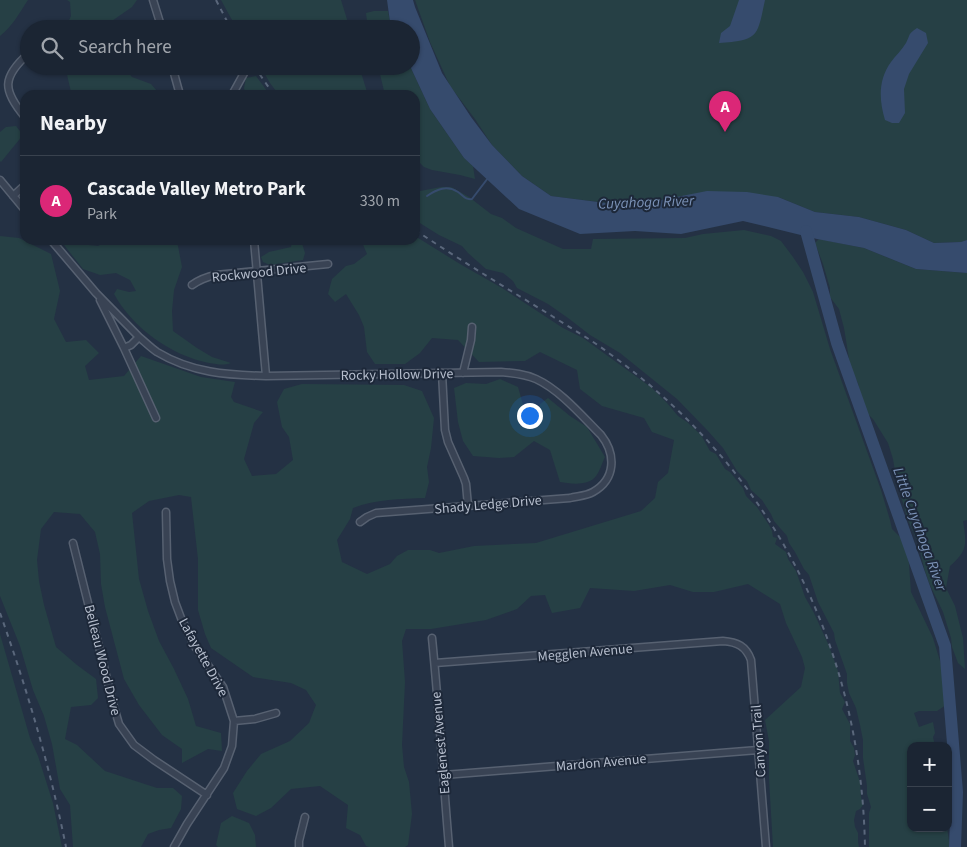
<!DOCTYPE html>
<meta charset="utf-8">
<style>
body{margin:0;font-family:"Source Sans 3",sans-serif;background:#242d3b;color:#f1f3f6}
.controls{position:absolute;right:15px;bottom:15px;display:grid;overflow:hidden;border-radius:10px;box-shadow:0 1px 4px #0004}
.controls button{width:45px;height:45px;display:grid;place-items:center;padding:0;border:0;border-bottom:1px solid #39424e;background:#1b2533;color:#f1f3f6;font:25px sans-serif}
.you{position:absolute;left:529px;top:415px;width:18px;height:18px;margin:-12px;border:4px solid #fff;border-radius:50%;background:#1a73e8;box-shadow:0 0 0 8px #1a73e833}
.badge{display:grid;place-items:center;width:32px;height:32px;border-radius:50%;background:#db2777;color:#fff;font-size:16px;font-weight:700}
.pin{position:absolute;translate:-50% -41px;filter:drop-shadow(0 1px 2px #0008)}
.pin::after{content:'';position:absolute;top:26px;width:18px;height:15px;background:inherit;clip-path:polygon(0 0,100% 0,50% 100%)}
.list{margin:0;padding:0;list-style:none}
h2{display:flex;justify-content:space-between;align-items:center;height:65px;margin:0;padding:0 20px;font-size:21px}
h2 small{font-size:16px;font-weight:400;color:#a0a5ac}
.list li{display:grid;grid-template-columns:32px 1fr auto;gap:15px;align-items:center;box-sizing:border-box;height:90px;padding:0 20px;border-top:1px solid #39424e}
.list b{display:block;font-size:19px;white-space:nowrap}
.list p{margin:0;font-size:16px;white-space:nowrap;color:#a0a5ac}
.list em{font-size:16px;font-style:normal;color:#a0a5ac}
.icon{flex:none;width:28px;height:28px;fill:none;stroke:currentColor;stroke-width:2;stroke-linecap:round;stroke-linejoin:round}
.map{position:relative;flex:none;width:967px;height:847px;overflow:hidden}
.search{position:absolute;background:#1b2533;box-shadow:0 1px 4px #0004;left:20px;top:20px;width:400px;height:55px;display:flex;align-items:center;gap:12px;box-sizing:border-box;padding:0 18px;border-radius:28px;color:#a0a5ac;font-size:19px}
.panel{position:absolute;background:#1b2533;box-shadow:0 1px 4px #0004;left:20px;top:90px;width:400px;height:155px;border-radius:15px}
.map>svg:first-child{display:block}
.green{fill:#264045}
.water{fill:#364b6d}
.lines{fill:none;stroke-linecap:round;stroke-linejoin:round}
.stream{stroke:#364b6d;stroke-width:2}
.river{stroke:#364b6d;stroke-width:12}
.street-casing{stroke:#576171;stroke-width:9}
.street{stroke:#394354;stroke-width:6}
.rail{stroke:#5a677b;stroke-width:2;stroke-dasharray:5 5;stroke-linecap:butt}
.labels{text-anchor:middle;stroke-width:4;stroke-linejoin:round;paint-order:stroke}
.street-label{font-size:14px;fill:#b6becd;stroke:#1d2839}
.water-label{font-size:15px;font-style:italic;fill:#7b92b7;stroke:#1d2839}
</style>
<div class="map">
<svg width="967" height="847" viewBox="0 0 967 847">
<rect width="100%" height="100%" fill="#243144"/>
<path class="green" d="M0,0H28C20,12 12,27 0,36Z
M67,0H137L132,7L109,23L110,29H65L71,16L70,2Z
M221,0H341L350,29H237Z
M415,0H967V240L961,242L934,243L906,230L859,217L815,212L778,197L606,203L551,196L522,176L492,145L475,119L450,86L430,42Z
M374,11H388L390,22L393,29H368L366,13Z
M65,66H123L132,77L151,84L157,91L138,95H72L71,92Z
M260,66H359L368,95H279L270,83Z
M378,66H410L430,109L464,158L473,166L475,179L460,175L432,170L424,167L415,158V95H385Z
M256,76L270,95H246L244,88L246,78Z
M16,126L23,135L1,162L0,161V132L6,127Z
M441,187H451L469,197L491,214L502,218L516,228L563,249H591L593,239L685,238L703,234L744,230L771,236L781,241L793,257L803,272L813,292L830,349L881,490L890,520L892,529L900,537L908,551L911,592L933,638L940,661L946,685V705L937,711H919L914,713L919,727L933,722L935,733L933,737L935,746H911V828H947L950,847H869V813L871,807L867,794V786L863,758V740L860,725L856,708L849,693L847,683V674L835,640L834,633L818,602L809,575L804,569L795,552L789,543L787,536L774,521L771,514L762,500L751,490L747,481L737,471L723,448L708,431L677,399L620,353L590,335L568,318L548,304L517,288L513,281L503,273L486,269L468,253L462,246L439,235L415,220V192Z
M0,236L19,238L51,254L60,291L54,319L66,342L86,340L99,353L85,366L89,380L124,376L141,356L201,377L235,382L231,397L234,402L263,412L254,423L244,459L252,476L276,474L293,460L289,437L282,427L277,402L284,389L302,384L404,385L422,391L434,418L431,448L427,467L429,482L425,498C401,499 376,499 353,508L350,519L337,540L342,562L367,574L390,564L397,556L408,550H430L439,553L474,546L536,543L641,511L655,498L658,482L668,473L674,440L652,432L644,418L602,406L580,389L577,370L540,352L525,361L479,362L458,340L432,338L420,353L405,364H375L367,352L364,327L359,315L346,294L335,302L328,294L332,279L346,266L354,264L367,254L361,240H415V236L460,264L502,288L563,328L583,338L652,388L667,403L678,416L687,422L701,435L710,451L716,454L725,469L730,472L743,488L746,496L757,507L769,525L772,531L773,537L777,538L775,544L786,552L788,559L796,571L805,597L814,613L829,646L838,671L840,693L845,702L842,709L850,724V741L854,748L855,755L853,761L860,782L861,797L863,805L860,809L856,811L854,820L855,827L858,833V842L859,847H773L769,779V741L765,720L801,687L805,668L802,657L786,623L780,604L748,584L714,592H693L670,585L634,591L590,588L580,608L552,613L545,595L531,596L517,609L486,620L431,629H406L402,641L405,682L402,745L404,767L409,782L412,814L408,845L405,847H369L366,846L360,835L346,828L348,805L320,786L291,789L271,808L256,816L237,809L233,793L247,771L261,754L290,741L309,723L316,705L306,690L291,683L253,677L211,648L205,634L198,610V559L191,497L179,495L149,501L132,513L139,579L148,611L159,641L174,669L188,699L196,726L221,733L222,751L208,749L182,763V749L162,735L139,705L124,679L105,607L101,584L100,554L95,532L80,514L54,512L41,529L37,560L39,581L44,605L56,647L77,665L96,679L98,698L91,705L71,707L65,739L77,745L105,771L157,788H173L182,796L181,809L171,828L159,830L148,834L141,847H73L70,805L60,789L52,744L44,716L33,690L20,646L0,596Z
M819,239L864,248L916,269L967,273V520L963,521C967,545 967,551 950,566L946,588L955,606L963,638L965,669L958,663L952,647L951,638L943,612L929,583L924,568L918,543L908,520L897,483L893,459L888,443L873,419L867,413L862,401L858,383L851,371L844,328L839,309L830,297V288L823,264L815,243Z
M60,240H82L89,245L98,246L109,240H176L178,246L182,267L174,290L172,311L173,331L197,348L212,357L231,363C222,366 218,364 209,363C170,355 133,328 114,294L117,289L129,292L136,291L130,280L116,273L100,275L83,269Z
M292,240H301L305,253L303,260L270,265L263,262L261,257L269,252L291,247Z
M500,379L518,387L524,408L519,425L538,426L540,404L548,398L570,416L587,427L605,457C602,463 600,471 596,476C589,486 571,484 560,482L550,450L534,441L514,457L499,458L473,456L463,441L458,422L454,388L466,383L486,384Z
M0,634L30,738L38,756L53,803L62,847H0Z
M232,816L249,823L255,835L256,847H218L216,845L221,823Z"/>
<path class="water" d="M387,0H413L415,7L442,73L471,117L492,145L522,176L551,196L606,203L656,201L707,191L747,192L778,197L815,212L859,217L906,230L934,243L961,242L967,240V273L916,269L864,248L817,239L743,221L681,234L635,231L580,234L519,209L464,158L430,109L410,66L411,29H393L390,22Z
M739,0H765C757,37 759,40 719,43L721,33L730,26Z
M917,28L926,33L928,43L909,74L904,89L905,113L899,123H892L885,120C879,100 878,80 891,62C895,56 902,50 906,43C911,34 907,35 917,28Z"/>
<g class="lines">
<path class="stream" d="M415,157L416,156
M427,196C437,189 447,185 458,192C464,196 465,200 472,199L488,178"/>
<path class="river" d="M806,231L837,343L945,646L957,792L955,847"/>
<g class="street-casing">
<path id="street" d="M153,0L162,29
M45,29L46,27
M172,66L180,95
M232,95L248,66
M25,117C2,90 2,77 29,53
M0,180L25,210
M13,196L25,185
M51,240L96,293L139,337L131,345L124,348L156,418
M254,240L266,376
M192,285C199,280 206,277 216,275L328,264
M100,300L124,348
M139,337C145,342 151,348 157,352C192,373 227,375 266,376L501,372C513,373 525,374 536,379C560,390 582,416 601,435C616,454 616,479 593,492C586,496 578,496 570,498L376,513L367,517L360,522
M442,373L445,430L448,442L464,478L466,484L468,506
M463,373L471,340L472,327
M166,512L167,559L170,581L175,602L181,618L194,645L223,687L234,721L232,746L224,768L187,824L174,847
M73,543L114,707L119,724L134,745L154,760L207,795
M432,638C439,708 443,777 449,847
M435,663L723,641C737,642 746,646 751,660L766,847
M234,721L255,719L276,713
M444,775L758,750
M299,847V841L305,817"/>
</g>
<use href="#street" class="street"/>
<path class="rail" d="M216,0L231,29
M254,66L274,95
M415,230C460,260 506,288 552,316C572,329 592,340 610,354C773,472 861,646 865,847
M0,613C27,689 50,767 66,847"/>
</g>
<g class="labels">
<g class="street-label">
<text transform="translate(259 272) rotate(-6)" y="5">Rockwood Drive</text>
<text transform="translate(397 374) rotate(-1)" y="5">Rocky Hollow Drive</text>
<text transform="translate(488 504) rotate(-5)" y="5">Shady Ledge Drive</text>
<text transform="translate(585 652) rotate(-5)" y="5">Megglen Avenue</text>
<text transform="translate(204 657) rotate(61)" y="5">Lafayette Drive</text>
<text transform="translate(103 660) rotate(76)" y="5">Belleau Wood Drive</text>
<text transform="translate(758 741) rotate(-94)" y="5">Canyon Trail</text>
<text transform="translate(440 743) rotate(-95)" y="5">Eaglenest Avenue</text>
<text transform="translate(601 762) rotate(-5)" y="5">Mardon Avenue</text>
</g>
<g class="water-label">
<text transform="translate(646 202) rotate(-2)" y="5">Cuyahoga River</text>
<text transform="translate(920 529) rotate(70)" y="5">Little Cuyahoga River</text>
</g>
</g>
</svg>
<div class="controls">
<button>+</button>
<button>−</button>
</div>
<div class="you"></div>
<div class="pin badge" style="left:725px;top:132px">A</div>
<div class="search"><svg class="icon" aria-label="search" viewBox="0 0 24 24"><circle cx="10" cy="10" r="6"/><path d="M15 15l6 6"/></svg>Search here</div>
<section class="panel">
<h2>Nearby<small></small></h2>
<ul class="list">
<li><span class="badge">A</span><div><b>Cascade Valley Metro Park</b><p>Park</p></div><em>330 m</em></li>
</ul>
</section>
</div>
